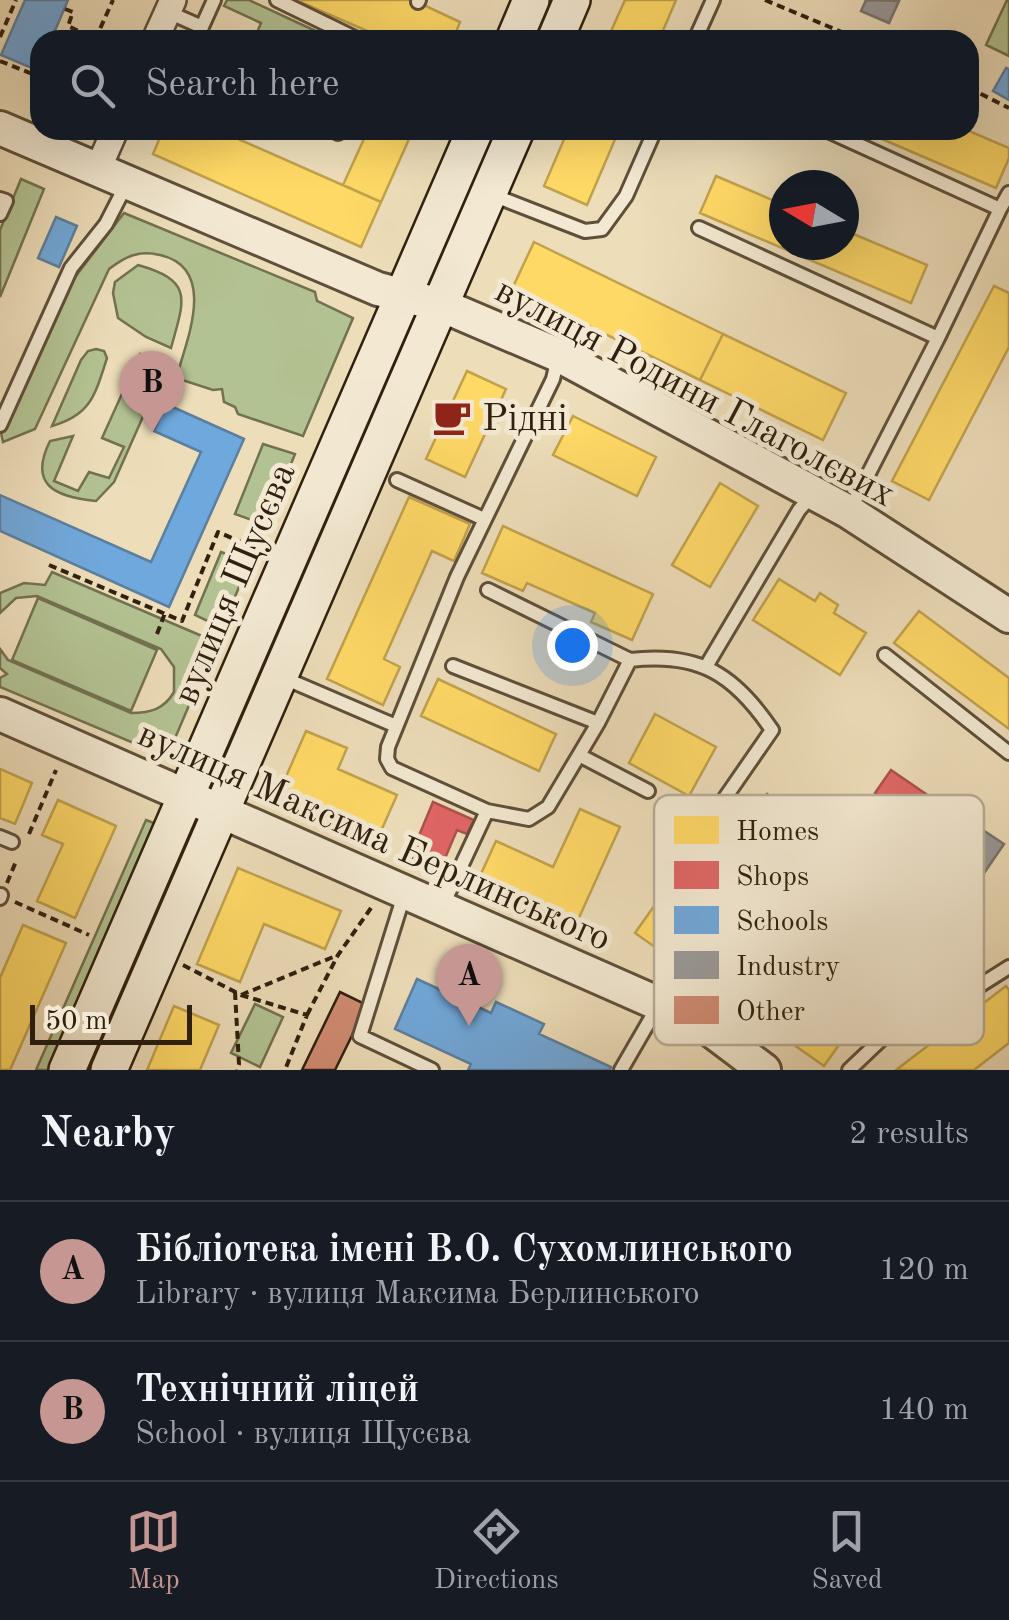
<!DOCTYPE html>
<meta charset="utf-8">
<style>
body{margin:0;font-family:"Old Standard TT",serif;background:#242831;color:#f1f3f6}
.compass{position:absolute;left:769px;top:170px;width:90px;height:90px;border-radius:50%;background:#171b24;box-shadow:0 10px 40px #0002;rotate:280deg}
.scale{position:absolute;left:30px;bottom:25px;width:162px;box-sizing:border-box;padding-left:10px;border:5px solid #30200f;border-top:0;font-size:28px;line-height:35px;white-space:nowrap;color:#30200f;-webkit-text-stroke:8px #f3e9d2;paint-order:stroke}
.you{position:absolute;left:572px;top:645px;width:35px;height:35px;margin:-25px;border:8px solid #fff;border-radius:50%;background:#1a73e8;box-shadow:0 0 0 15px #1a73e833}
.badge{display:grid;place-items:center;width:65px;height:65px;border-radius:50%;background:#c59692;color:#111;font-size:32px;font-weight:700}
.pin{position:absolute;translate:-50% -82px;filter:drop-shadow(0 2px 5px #0008)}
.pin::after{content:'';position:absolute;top:52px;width:35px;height:30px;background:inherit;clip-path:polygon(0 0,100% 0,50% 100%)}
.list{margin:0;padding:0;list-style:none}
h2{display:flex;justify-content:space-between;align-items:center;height:130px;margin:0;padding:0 40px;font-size:42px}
h2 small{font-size:32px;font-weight:400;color:#9ea1a6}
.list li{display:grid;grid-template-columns:65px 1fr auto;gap:30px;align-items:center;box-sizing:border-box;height:140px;padding:0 40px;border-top:2px solid #363941}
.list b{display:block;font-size:38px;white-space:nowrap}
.list p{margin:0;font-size:32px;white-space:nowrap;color:#9ea1a6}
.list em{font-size:32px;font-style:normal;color:#9ea1a6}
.icon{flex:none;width:55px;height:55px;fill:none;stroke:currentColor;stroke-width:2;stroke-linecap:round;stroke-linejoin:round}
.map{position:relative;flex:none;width:1009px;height:1070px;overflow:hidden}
.search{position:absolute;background:#171b24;box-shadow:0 10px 40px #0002;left:30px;right:30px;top:30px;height:110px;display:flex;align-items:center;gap:25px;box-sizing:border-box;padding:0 35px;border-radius:30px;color:#9ea1a6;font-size:38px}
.sheet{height:410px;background:#171b24}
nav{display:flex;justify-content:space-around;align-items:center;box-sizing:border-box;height:140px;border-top:2px solid #363941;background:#171b24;font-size:28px;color:#9ea1a6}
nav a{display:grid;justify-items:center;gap:5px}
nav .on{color:#c59692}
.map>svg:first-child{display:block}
.green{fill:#b3c292;stroke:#727150;stroke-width:2.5}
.homes{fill:#ffd966;stroke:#c1a24c;stroke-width:2.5}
.shops{fill:#e06666;stroke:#ab514c;stroke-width:2.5}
.schools{fill:#6fa8dc;stroke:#5c7f9e;stroke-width:2.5}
.industry{fill:#999;stroke:#7a7570;stroke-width:2.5}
.building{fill:#d08b72;stroke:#30200f;stroke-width:2.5}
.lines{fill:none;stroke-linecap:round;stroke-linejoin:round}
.service-casing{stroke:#5f4f3a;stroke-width:18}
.minor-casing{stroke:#5f4f3a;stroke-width:30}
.tertiary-casing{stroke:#5f4f3a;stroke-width:38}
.secondary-casing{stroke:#30200f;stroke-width:40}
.path{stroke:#30200f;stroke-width:4;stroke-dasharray:8 5;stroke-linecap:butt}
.service{stroke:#f3e9d2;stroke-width:12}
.minor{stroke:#f3e9d2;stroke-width:25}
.tertiary{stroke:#f3e9d2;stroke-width:32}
.secondary{stroke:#f3e9d2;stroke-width:35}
.labels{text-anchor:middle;stroke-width:10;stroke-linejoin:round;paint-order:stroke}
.street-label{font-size:38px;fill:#30200f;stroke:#f3e9d2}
.poi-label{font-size:38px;fill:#30200f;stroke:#f3e9d2;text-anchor:start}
.key{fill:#f3e9d2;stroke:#b8ad98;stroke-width:2.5}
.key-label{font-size:28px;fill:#30200f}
</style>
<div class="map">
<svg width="1009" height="1070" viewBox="0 0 1009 1070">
<rect width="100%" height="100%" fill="#edddb9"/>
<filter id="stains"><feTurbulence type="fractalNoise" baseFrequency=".002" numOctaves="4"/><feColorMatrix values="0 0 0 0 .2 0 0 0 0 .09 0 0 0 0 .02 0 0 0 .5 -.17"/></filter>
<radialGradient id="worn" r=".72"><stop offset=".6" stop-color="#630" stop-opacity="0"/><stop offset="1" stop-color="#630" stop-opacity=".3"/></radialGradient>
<path class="green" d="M227,0H249L335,40H254L261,23L224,6Z
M1007,0H1009V56L986,45Z
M21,179L44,189L0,297V230Z
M124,213L315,292L317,301L353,318L303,436L238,414L235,407L224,402L222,389L213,390L176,378C187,340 218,268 160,255C139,250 126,256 109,269L35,429L3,442L1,433L72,281Z
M138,265C195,281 184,300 171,348L146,337L118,318L113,293L115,282Z
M96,349L104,351L107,358C95,395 91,415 52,426L81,360L88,351Z
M140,354L151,358L156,366L157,385L114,482L96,501C55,497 28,485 50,441L73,436L54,481L78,491L89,472L109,478L124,447L102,438Z
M263,444L295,454L266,525L235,514Z
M221,552L249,563L222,628L195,615Z
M52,572L216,642L167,757L0,687V678L7,674L0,668V649L8,660L131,713C151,713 164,709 174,692V667L161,649L37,596L16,598L0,613V593L24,583L45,585Z
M38,598L157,650L131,711L12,660Z
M767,794L824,837L786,888L730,849Z
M146,820L159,825L53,1070H36Z
M255,1004L283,1017L260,1067L231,1053Z"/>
<path class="homes" d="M296,0H413L460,22L453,40H388Z
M625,0H676L659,40H607Z
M163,130H218L381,202L361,247L153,154Z
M368,130H413L381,202L343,185Z
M568,130H619L587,205L544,186Z
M861,130H967L1009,148V158L996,188Z
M716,176L784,205V245H844V230L927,265L911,303L700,213Z
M534,242L723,334L700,380L512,289Z
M994,286L1009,293V347L929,500L892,481Z
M723,334L846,393L823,440L700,380Z
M467,371L506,389L465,477L426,459Z
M573,416L656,457L637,496L553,455Z
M720,483L758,506L710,587L672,565Z
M409,497L470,524L454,561L432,551L384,659L400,667L383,705L327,679Z
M503,526L653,594L632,640L591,622L595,613L527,583L523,591L482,573Z
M779,579L815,601L820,593L838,605L834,613L866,633L840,675L753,620Z
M919,611L1009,678V729L894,643Z
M438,679L556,734L539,771L421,716Z
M655,714L716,747L689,796L629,763Z
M306,731L347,748L338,769L397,795L381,831L281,788Z
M0,769L32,783L15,824L0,818Z
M58,800L116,826L75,918L37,901L63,844L42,835Z
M580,809L620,827L577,922L496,886L492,895L475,887L496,841L553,867Z
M238,868L341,911L325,949L264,924L240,982L197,964Z
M659,899L848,1032L824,1066L635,933Z
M23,925L66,943L10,1070H0V978Z
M1006,986L1009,990V1043L974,1070H896Z
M174,1006L219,1025L200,1070H147Z"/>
<path class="shops" d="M891,770L948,809L920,849L961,877L926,929L882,899L857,937L802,899L817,877L833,888L890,804L875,793Z
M433,802L474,820L467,834L457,830L440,870L410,857Z"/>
<path class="schools" d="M25,0H68L51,40H40L39,71L1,55Z
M1006,68L1009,69V100L993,91Z
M56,217L77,226L59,267L38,258Z
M166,404L244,439L169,607L0,531V495L151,562L201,452L154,431Z
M417,979L491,1013L496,1002L544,1024L539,1034L611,1067L610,1070H468L471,1064L395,1029Z"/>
<path class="industry" d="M866,0L899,1L889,23L861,11Z
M956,812L1004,844L980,879L932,847Z"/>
<path class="building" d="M340,992L367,1005L335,1070H302Z"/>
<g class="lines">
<g class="service-casing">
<path id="service" d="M277,0L359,40
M418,2L419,0
M168,12L202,27
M196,40L214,0
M695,40L713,0
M332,130L338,133L339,130
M826,130L1000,209L938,338L850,510
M490,194L585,231L602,229L626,196L655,130
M0,199L6,201L0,214
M1000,209L1009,193
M699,228L938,338
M0,425L71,268L106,224L126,185
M397,480L484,519
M488,590L630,660L598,723
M885,655L1009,753
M630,660C699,652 734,674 772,730L700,834
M707,665L799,510L814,493
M453,666L598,723L579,755
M284,678L396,726
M487,811L392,768L387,759L388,747L457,577L553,379L558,357
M0,837L12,842
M687,885L889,1032
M781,893L857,944L883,906
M404,895L360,1036L432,1070
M0,898L1,895
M442,907L487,811L529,819L548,807L579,755L648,791
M621,1070L658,1006
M849,1070L889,1032L903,1034L1009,967"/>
</g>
<g class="minor-casing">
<path id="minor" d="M155,40L173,0
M98,169L115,130"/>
</g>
<g class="tertiary-casing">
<path id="tertiary" d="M0,128L378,289L441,305L558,355L849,512L1009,616
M0,714L659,1004L711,1030L764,1070"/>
</g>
<g class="secondary-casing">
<path id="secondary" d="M514,40L531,0
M555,40L572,0
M67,1070L475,130
M109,1070L516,130"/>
</g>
<path class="path" d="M765,0L861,40
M65,9L73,12L68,26L96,39
M0,37L16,0
M95,40L113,0
M0,61L40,77
M969,88L1009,108
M553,130L566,135
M49,565L182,621L218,532L262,551
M157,634L165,613
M850,810L874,828
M29,834L56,770
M818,856L843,873
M7,883L17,859
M15,902L89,935
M183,965L241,995L307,1015L285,1070
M235,992L239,1064L237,1070
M241,995L338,955
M307,1015L338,955L371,908"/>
<use href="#service" class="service"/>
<use href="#minor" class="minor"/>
<use href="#tertiary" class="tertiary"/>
<use href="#secondary" class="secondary"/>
</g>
<defs>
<g id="cafe-bare" transform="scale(3)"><path d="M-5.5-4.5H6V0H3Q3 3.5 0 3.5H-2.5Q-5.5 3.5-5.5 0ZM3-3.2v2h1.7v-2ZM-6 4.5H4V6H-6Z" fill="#8f2418" stroke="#f3e9d2" stroke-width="2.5" paint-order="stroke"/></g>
</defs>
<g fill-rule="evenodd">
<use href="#cafe-bare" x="452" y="417"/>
</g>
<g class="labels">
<g class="street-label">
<text transform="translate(696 391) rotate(28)" y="13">вулиця Родини Глаголєвих</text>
<text transform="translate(233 583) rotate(-67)" y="13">вулиця Щусєва</text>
<text transform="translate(375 835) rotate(24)" y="13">вулиця Максима Берлинського</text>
</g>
<g class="poi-label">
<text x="482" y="430">Рідні</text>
</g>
</g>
<rect x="654" y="795" width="330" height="250" rx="15" class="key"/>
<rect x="674" y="816" width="45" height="28" fill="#ffd966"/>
<rect x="674" y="861" width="45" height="28" fill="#e06666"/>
<rect x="674" y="906" width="45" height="28" fill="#6fa8dc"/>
<rect x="674" y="951" width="45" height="28" fill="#999"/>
<rect x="674" y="996" width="45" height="28" fill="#d08b72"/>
<g class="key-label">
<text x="736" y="840">Homes</text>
<text x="736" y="885">Shops</text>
<text x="736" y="930">Schools</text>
<text x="736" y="975">Industry</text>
<text x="736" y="1020">Other</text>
</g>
<rect width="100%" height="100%" filter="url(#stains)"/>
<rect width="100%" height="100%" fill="url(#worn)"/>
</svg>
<svg class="compass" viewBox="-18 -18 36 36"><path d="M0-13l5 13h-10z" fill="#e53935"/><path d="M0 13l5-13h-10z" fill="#9ea1a6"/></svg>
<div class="scale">50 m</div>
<div class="you"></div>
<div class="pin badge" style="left:469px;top:1026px">A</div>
<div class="pin badge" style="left:152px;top:433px">B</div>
<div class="search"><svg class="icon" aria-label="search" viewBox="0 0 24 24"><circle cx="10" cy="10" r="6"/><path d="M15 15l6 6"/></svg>Search here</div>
</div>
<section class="sheet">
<h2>Nearby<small>2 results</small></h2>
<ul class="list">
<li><span class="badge">A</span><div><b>Бібліотека імені В.О. Сухомлинського</b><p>Library · вулиця Максима Берлинського</p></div><em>120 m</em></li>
<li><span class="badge">B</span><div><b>Технічний ліцей</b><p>School · вулиця Щусєва</p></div><em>140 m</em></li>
</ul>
</section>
<nav>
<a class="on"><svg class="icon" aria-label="map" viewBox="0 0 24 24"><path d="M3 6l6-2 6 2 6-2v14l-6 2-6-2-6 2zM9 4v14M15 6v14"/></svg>Map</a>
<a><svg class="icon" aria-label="directions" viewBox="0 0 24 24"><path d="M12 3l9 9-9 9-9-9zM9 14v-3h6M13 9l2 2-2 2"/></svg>Directions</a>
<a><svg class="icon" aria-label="saved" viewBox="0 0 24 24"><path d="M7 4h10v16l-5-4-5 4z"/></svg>Saved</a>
</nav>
